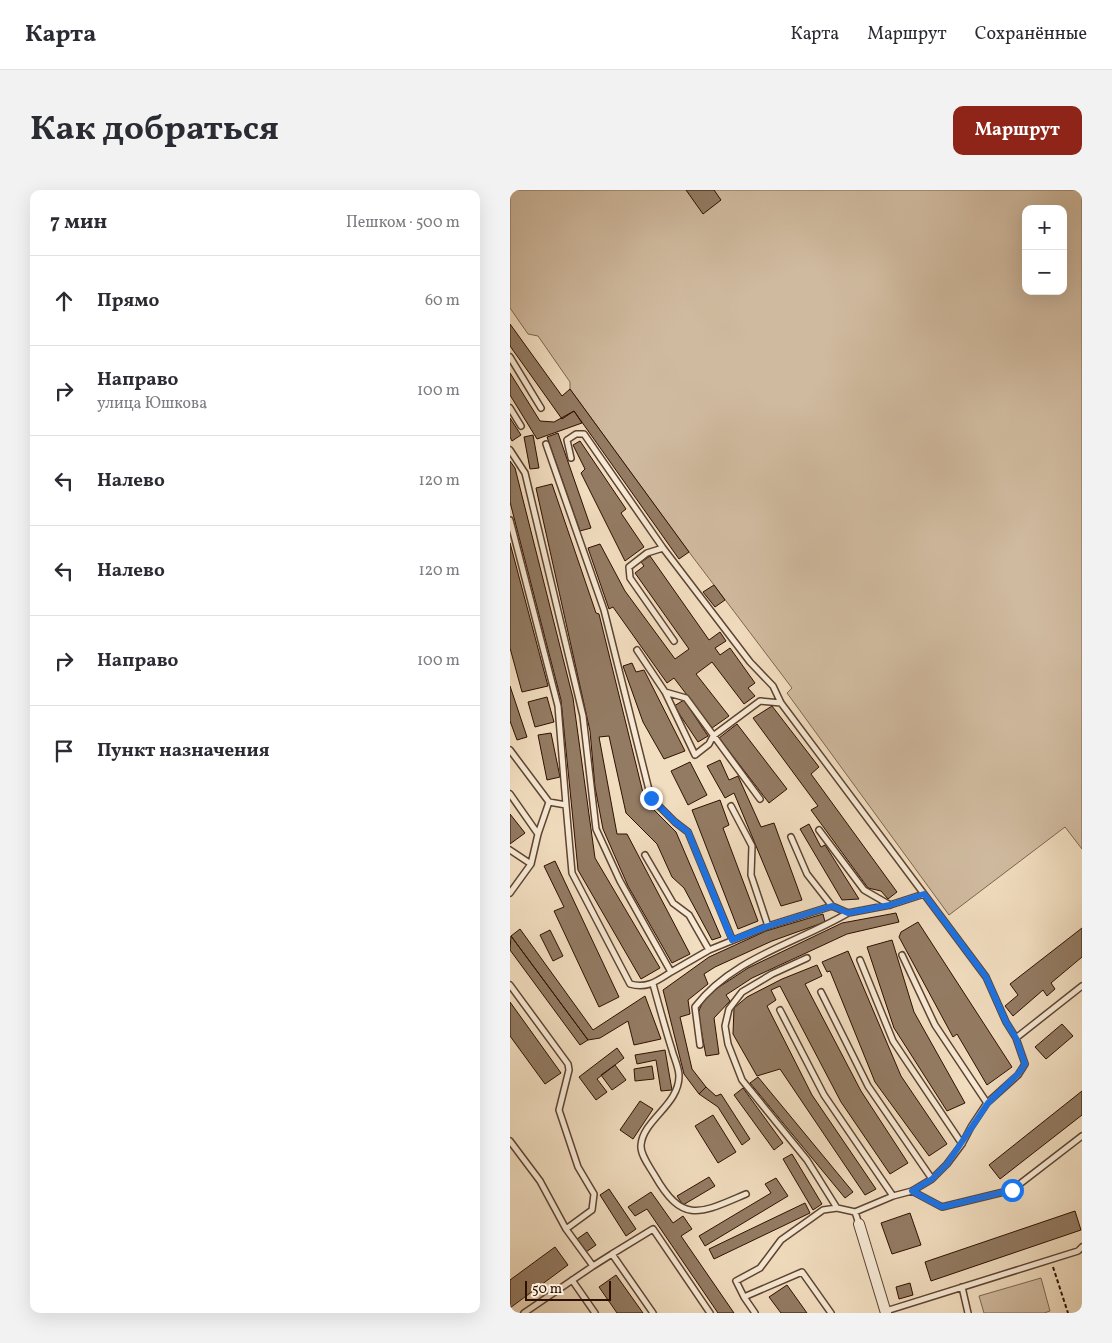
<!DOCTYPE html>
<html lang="ru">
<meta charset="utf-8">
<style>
body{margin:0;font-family:Vollkorn,serif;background:#f2f2f3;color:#2b2b33}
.controls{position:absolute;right:15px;top:15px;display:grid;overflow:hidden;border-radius:10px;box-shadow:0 5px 20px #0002}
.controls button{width:45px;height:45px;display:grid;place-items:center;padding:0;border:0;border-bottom:1px solid #e1e1e2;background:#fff;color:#2b2b33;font:25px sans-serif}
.scale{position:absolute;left:15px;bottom:12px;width:86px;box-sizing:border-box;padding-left:5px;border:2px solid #2e1000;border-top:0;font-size:14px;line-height:18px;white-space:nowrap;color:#2e1000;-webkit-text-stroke:4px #f6e9d5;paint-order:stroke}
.stop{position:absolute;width:15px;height:15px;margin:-11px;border:4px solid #1a73e8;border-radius:50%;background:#fff}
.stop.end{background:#1a73e8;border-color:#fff;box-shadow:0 1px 5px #0008}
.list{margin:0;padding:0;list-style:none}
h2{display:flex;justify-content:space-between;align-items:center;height:65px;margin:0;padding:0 20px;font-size:21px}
h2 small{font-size:16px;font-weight:400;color:#7c7c81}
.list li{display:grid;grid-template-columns:32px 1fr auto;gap:15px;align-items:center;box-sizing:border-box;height:90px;padding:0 20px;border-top:1px solid #e1e1e2}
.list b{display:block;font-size:19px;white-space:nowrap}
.list p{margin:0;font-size:16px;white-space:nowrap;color:#7c7c81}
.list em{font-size:16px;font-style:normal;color:#7c7c81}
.icon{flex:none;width:28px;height:28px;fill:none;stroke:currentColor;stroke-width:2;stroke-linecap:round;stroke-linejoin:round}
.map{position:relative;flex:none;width:572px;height:1123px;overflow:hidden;border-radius:10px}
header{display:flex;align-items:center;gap:30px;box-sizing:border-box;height:70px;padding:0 25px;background:#fff;border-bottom:1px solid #e1e1e2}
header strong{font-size:24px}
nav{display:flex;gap:28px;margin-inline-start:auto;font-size:18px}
.intro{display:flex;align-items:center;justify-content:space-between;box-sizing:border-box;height:120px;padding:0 30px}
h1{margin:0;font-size:35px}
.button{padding:12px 22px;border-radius:10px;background:#8f2418;color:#fff;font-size:18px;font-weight:700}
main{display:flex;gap:30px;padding:0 30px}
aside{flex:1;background:#fff;border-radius:10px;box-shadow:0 5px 20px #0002}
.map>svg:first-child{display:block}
.green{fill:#d0ba9f;stroke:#7f6550;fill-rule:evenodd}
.building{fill:#937b63;stroke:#2e1000}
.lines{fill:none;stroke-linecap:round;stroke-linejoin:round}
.lane-casing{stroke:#5f4330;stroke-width:8}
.street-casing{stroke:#5f4330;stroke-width:12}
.path{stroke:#2e1000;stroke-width:2;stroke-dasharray:4 2.5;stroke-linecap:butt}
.lane{stroke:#f6e9d5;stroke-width:5}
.street{stroke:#f6e9d5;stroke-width:10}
.route{stroke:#1a73e8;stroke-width:6}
</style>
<header>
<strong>Карта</strong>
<nav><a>Карта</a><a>Маршрут</a><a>Сохранённые</a></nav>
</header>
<div class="intro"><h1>Как добраться</h1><a class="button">Маршрут</a></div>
<main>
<aside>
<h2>7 мин<small>Пешком · 500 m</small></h2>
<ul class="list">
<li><svg class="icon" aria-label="ahead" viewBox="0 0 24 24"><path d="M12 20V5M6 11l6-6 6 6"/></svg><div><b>Прямо</b></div><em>60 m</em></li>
<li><svg class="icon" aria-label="right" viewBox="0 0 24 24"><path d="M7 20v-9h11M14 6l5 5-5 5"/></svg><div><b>Направо</b><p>улица Юшкова</p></div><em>100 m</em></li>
<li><svg class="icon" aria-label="left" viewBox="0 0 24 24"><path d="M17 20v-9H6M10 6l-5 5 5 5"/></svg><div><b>Налево</b></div><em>120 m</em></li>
<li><svg class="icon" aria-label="left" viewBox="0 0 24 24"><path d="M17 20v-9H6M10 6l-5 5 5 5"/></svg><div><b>Налево</b></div><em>120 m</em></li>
<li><svg class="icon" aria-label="right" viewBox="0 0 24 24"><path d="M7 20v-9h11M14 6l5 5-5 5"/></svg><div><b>Направо</b></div><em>100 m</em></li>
<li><svg class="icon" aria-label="arrive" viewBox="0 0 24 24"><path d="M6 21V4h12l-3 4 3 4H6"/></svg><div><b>Пункт назначения</b></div></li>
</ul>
</aside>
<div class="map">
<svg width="572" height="1123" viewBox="0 0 572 1123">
<rect width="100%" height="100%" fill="#f1ddbf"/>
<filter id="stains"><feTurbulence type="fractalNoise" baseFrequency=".004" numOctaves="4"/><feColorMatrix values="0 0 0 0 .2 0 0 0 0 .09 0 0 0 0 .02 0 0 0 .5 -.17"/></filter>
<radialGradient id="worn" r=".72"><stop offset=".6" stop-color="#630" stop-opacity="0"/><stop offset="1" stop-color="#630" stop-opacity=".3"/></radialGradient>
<path class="green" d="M0,0H572V659L555,637L439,725L277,503L282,498L179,362L60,199V192L28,146L18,144L0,118ZM516,19H553V101H516Z
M531,1088L540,1121L534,1123H474L469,1106Z"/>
<path class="building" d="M176,0H204L211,10L193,24Z
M0,134L52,206L60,199L179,362L169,369L64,221L52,229L0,156Z
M0,183L30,231L44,232L64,221L72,233L27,249L0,205Z
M0,228L11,245L2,251L0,247Z
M48,243L81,338L70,341L37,247Z
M23,245L29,278L20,279L14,247Z
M70,251L116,319L111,323L134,357L115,371L71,283L75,279L63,255Z
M0,271L5,278L63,508L85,668L150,778L131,789L68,680L51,510L0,312Z
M42,294L86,423L89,424L135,611L166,642L211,747L202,750L174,698L162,687L147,654L116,623L99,546L89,547L107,644H117L180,764L162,773L118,696L93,639L85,597L80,541L26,298Z
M0,353L38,496L12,502L0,458Z
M90,354L115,401L165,469L179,459L125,383L134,376L131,372L140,366L199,450L210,442L216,451L205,458L210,465L220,458L245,493L238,498L245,506L234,514L202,472L186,484L219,526L202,538L164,488L157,493L103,417L99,419L78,358Z
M204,395L215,410L205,417L193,402Z
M122,473L126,482L134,480L175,561L154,569L133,532L113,476Z
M0,496L17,547L7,550L0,531Z
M37,507L44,532L25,537L18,512Z
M174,510L198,546L188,552L164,516Z
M262,516L309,577L301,584L387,702L378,709L371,701L358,698L301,620L308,616L243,528Z
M227,534L277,599L259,613L209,548Z
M41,543L50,587L37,590L28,545Z
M210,570L219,590L228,586L251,637L264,633L292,710L271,716L224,603L215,608L197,576Z
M180,572L197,605L178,615L161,581Z
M210,610L219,635L213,638L248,731L228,739L182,620Z
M0,624L15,643L0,654Z
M299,634L311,657L315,655L349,709L332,710L290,639Z
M45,671L109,807L89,817L44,721L54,717L34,676Z
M386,723L389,732L337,744L242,788L216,805L220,811L204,828L209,864L196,866L188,823L194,809L209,797L238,778L332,733Z
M313,724L315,732L262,751L205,777L194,784L198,794L178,810L180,824L170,827L182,879L196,897L189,904L174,884L153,800L199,767L256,741Z
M408,732L502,877L477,895L447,844L443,847L389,747L391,742Z
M572,738V767L541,793L545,799L537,806L533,800L503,826L495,816L508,805L500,794Z
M10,739L83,840L135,806L151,849L124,855L118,831L90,848L78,850L1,746Z
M40,740L53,766L43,771L30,745Z
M1,746L78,850L70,855L0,760Z
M382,750L404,822L455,913L437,921L384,838L357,757Z
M338,761L391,886L437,954L419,966L365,892L320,781L317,782L312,772Z
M307,775L312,786L295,794L351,901L398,973L380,984L331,912L270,796L261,800L266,810L257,816L302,905L366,999L355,1005L270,879L247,886L223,844L224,818L237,807L272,789Z
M0,812L51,883L35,894L0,846Z
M552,834L563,846L536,869L525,857Z
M107,858L114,868L87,889L97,902L86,910L69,887Z
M155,860L162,900L151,901L146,870L127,874L125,865Z
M105,875L116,890L102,900L91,885Z
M142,876L144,889L125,891L124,879Z
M248,887L343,1002L335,1008L240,893Z
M196,897L206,906L211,904L240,949L232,955L208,917L189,904Z
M233,898L273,953L264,960L224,905Z
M572,901V925L490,989L479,975Z
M130,911L143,919L123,949L110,940Z
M203,925L226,962L208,973L185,936Z
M282,964L312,1014L303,1020L273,969Z
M199,987L205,996L173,1015L167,1006Z
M266,988L278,1006L195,1056L189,1046L261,1003L255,994Z
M99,999L126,1039L116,1046L90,1005Z
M141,1002L163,1033L173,1026L182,1039L171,1046L224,1123H208L137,1019L125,1026L118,1017Z
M295,1013L300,1023L204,1069L199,1059Z
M565,1021L571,1040L421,1091L415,1072Z
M400,1023L411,1055L382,1064L371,1033Z
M77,1042L86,1055L76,1062L67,1049Z
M45,1057L58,1075L0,1118V1090Z
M106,1085L133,1123H107L89,1097Z
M400,1093L403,1105L389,1109L386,1097Z
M277,1095L297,1123H271L259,1107Z"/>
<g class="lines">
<g class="lane-casing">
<path id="lane" d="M0,167L31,218
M0,218L11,236
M36,254L94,420L141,608L165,632L178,642L222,749
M0,260L15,283L73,526L86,639L110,691L161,782L199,760L258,736L322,716L338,723L380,715L414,704L476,787L496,832L506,848L515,874L508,885L477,913L461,937L452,954L437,974L422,989L402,1001L383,1006L345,1022L349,1034
M61,268L57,250L66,244H74L153,358L240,472L263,496L271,513L414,704
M0,330L48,516L56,615
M153,358L137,363L119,377L120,388L164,451
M127,460L155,502L185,565L199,554L203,546L250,511L271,513
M155,502L176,508L250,609
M0,560L39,612L28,644L21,674L0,703
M0,604L28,644
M39,612L56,615L62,683L120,794C137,799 147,791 161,782
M221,616L242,656L241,685L258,736
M309,640L354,700L380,715
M281,647L297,684L322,716
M0,660L21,674
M135,665L163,713L179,725L199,760
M392,765L425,835L477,913
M297,768L262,784L232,802L219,819L215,836L218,854L232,890L297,970L327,1018
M350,770L383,851L452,954
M143,794C149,816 155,838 162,860C164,868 169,878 169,886C169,915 133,930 131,955C130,965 140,977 145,986C173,1035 191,1023 236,1004
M0,795L58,874L59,880L49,920L68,977L84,1004L82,1020L56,1039
M311,802L358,896L422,989
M270,820L314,905L383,1006
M506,848L572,796
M190,855L185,817C222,768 287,753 338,723
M0,951L30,991L56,1039L83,1076L14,1123
M402,1001L432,1017L502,1000L572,946
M102,1064L143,1039L200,1123
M83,1076L102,1064L143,1123
M62,1090L85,1123
M452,1097L458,1123
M234,1107L226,1091L250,1078L271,1050L313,1020L327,1018L345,1022
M376,1121L568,1061L572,1057
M245,1123L234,1107L292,1082L321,1123"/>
</g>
<g class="street-casing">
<path id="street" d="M349,1034L376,1123"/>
</g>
<path class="path" d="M543,1077L558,1123"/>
<use href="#lane" class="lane"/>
<use href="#street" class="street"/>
</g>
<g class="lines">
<path class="route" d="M141,608L165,632L178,642L222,750L258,736L322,716L338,723L380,715L414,704L476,787L496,832L506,848L515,874L508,884L478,913L437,974L422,989L402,1001L432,1017L502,1000"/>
</g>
<rect width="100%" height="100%" filter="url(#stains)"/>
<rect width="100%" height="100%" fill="url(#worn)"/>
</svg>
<div class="controls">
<button>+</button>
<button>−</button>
</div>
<div class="scale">50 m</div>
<div class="stop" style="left:502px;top:1000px"></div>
<div class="stop end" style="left:141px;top:608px"></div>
</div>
</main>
